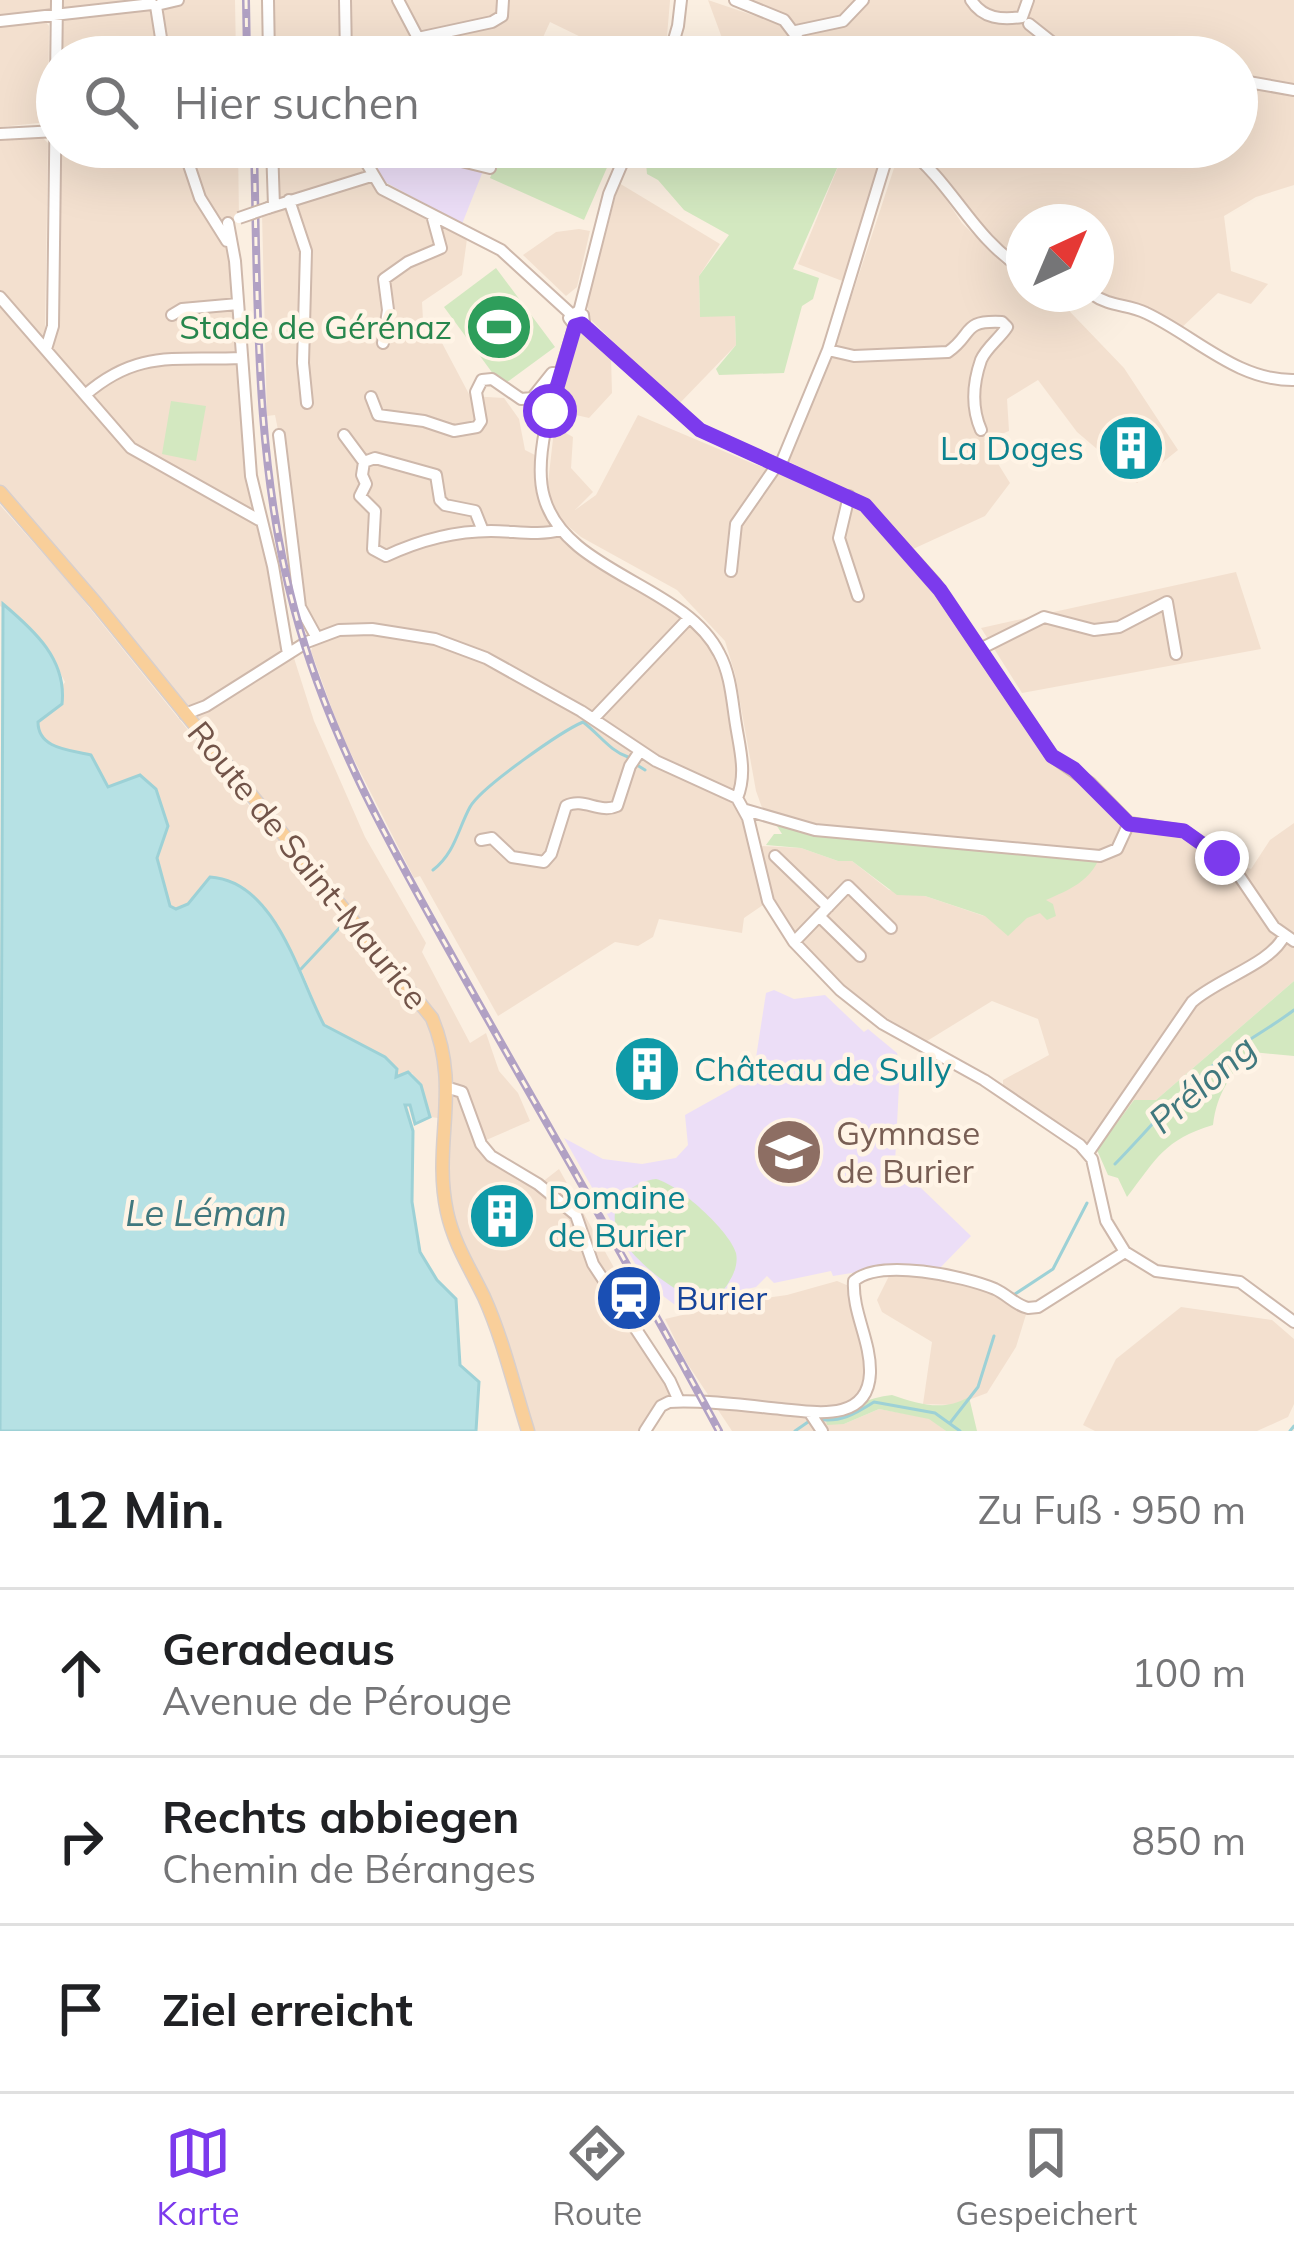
<!DOCTYPE html>
<html lang="de">
<meta charset="utf-8">
<style>
body{margin:0;font-family:Mulish,sans-serif;background:#f6f6f6;color:#202124}
.compass{position:absolute;left:1006px;top:204px;width:108px;height:108px;border-radius:50%;background:#fff;box-shadow:0 12px 48px #0002;rotate:44deg}
.stop{position:absolute;width:36px;height:36px;margin:-27px;border:9px solid #7c3aed;border-radius:50%;background:#fff}
.stop.end{background:#7c3aed;border-color:#fff;box-shadow:0 3px 12px #0008}
.list{margin:0;padding:0;list-style:none}
h2{display:flex;justify-content:space-between;align-items:center;height:156px;margin:0;padding:0 48px;font-size:51px}
h2 small{font-size:39px;font-weight:400;color:#757577}
.list li{display:grid;grid-template-columns:78px 1fr auto;gap:36px;align-items:center;box-sizing:border-box;height:168px;padding:0 48px;border-top:3px solid #e0e0e0}
.list b{display:block;font-size:45px;white-space:nowrap}
.list p{margin:0;font-size:39px;white-space:nowrap;color:#757577}
.list em{font-size:39px;font-style:normal;color:#757577}
.icon{flex:none;width:66px;height:66px;fill:none;stroke:currentColor;stroke-width:2;stroke-linecap:round;stroke-linejoin:round}
.map{position:relative;flex:none;width:1294px;height:1431px;overflow:hidden}
.search{position:absolute;background:#fff;box-shadow:0 12px 48px #0002;left:36px;right:36px;top:36px;height:132px;display:flex;align-items:center;gap:30px;box-sizing:border-box;padding:0 42px;border-radius:66px;color:#757577;font-size:45px}
.sheet{height:660px;background:#fff}
nav{display:flex;justify-content:space-around;align-items:center;box-sizing:border-box;height:168px;border-top:3px solid #e0e0e0;background:#fff;font-size:33px;color:#757577}
nav a{display:grid;justify-items:center;gap:6px}
nav .on{color:#7c3aed}
.map>svg:first-child{display:block}
.residential{fill:#f3e0cf}
.education{fill:#ecdef7}
.green{fill:#d3e8c0}
.water{fill:#b6e1e4;stroke:#9dd1d6;stroke-width:3}
.lines{fill:none;stroke-linecap:round;stroke-linejoin:round}
.stream{stroke:#9dd1d6;stroke-width:3}
.minor-casing{stroke:#ceb8ab;stroke-width:14}
.major-casing{stroke:#d8cfcc;stroke-width:15}
.minor{stroke:#fff;stroke-width:10}
.major{stroke:#f9cf9a;stroke-width:12}
.rail-casing{stroke:#b1a1c4;stroke-width:8}
.rail{stroke:#fff4e6;stroke-width:3;stroke-dasharray:9;stroke-linecap:butt}
.minor-bridge-casing{stroke:#ceb8ab;stroke-width:14;stroke-linecap:butt}
.minor-bridge{stroke:#fff;stroke-width:10}
.route{stroke:#7c3aed;stroke-width:15}
.labels{text-anchor:middle;stroke-width:9;stroke-linejoin:round;paint-order:stroke}
.leisure-label{font-size:33px;fill:#27864d;stroke:#fff4e6;text-anchor:end}
.culture-label{font-size:33px;fill:#0d838f;stroke:#fff4e6;text-anchor:start}
.street-label{font-size:33px;fill:#725449;stroke:#fff4e6}
.education-label{font-size:33px;fill:#785e54;stroke:#fff4e6;text-anchor:start}
.transit-label{font-size:33px;fill:#164399;stroke:#fff4e6;text-anchor:start}
.water-label{font-size:36px;font-style:italic;fill:#40787e;stroke:#fff4e6}
</style>
<div class="map">
<svg width="1294" height="1431" viewBox="0 0 1294 1431">
<rect width="100%" height="100%" fill="#fbefe1"/>
<path class="residential" d="M0,0H235L236,57H57V147H238L239,218L220,224L229,243L251,476L288,654L294,658L314,721L365,837L426,943L422,952L470,1043L486,1033L499,1071L518,1093L530,1121L484,1141L492,1154L541,1183L559,1169L627,1291L618,1295L664,1361L681,1394L669,1402L645,1431H528L447,1210L446,1119L430,1117L423,1090L412,1073L395,1077L385,1057L324,1025L301,969L274,921L243,889L219,877L188,904L176,909L170,906L157,857L168,826L108,787L91,755L57,747L46,742L38,731V722L65,682L45,644L19,618L0,606V505L71,585L267,828L279,818L225,752L189,719L0,492V297L45,349L50,343L57,13L0,21Z
M268,0H345L346,57H269Z
M351,0H670V1L667,36L658,57H622L550,22L534,57H353Z
M708,0L776,23L792,34L806,57H729Z
M747,0H1294V185L1256,197L1224,216L1231,271L1268,284L1251,304L1218,293L1177,332L1096,294V222H1024V270L1006,258L911,147H1237V57H822L806,34L784,14Z
M45,21L49,26L48,122L0,127V26Z
M43,138L48,143L45,335L40,337L0,291V140Z
M272,147H357L383,189L463,231L467,239L462,275L422,302L424,338L442,343L470,396L504,398L519,419L525,450L543,459L541,485L561,530L681,612L719,651L742,768L737,798L763,905L744,918L742,933L659,919L653,937L638,946L615,942L498,1016L420,876L414,878L341,734L311,651L316,638L300,607L279,435L275,415L267,416L262,214L274,205Z
M843,147H885L845,282L798,264L845,150Z
M899,153L931,177L962,223L1003,264L1024,276V294H1053L1124,368L1178,450L1137,483L1077,432L1038,380L1007,399L1009,431L984,441L1010,483L985,516L913,549L871,504L788,461L831,359Z
M619,183L720,244L699,276L700,316L735,315L736,345L678,405L591,320L587,305Z
M579,229L590,231L577,287L566,296L523,255L556,232Z
M582,333L611,357L612,393L589,418L576,415L564,432L573,437L571,468L593,492L575,510L596,495L638,415L754,464L795,477L867,511L967,630L1051,756L1129,823L1178,832L1203,853L1251,869L1270,840L1294,823V981L1156,1100H1134L1097,1150L1003,1086V1080L1049,1055L1038,1019L992,1001L927,1041L876,1012L840,984L782,920L772,900L760,846L801,848L838,861H852L889,890L925,896L984,916L871,837L765,816L756,791L735,674L725,641L677,590L581,537L562,521L551,502L548,483L553,439L562,389L578,334Z
M1236,572L1261,649L1022,693L981,628Z
M892,1270L950,1276L1028,1308L1016,1347L987,1393L955,1405L923,1404L932,1342L882,1312L877,1300Z
M837,1281L849,1286L865,1355H875L877,1378L869,1397L853,1409L844,1424L879,1409L929,1418L946,1431H732L685,1360L665,1319L743,1301L787,1295Z
M1181,1307L1272,1320L1294,1339V1404L1288,1417L1257,1431H1095L1083,1425L1116,1359Z"/>
<path class="education" d="M365,147H429L485,166L462,224L385,182Z
M774,990L794,999L825,995L864,1032L868,1029L897,1053L900,1066L895,1163L971,1236L938,1270H870L833,1276L831,1271L774,1283L767,1276L756,1287L724,1294L725,1302L675,1305L646,1283L564,1138L603,1159L642,1164L676,1158L688,1145L685,1115L753,1077L766,993Z"/>
<path class="green" d="M503,147H616L584,220L490,178Z
M654,147L845,150L793,269L819,278L813,299L802,306L784,373L719,375L716,369L736,345L735,316L700,317L699,276L729,235L684,210L658,180L647,174L646,163Z
M496,268L555,347L502,386L444,307Z
M171,401L206,406L196,461L162,454Z
M780,823L1100,856C1091,881 1069,890 1046,900L1053,904L1056,916L1047,920L1040,913L1027,918L1008,936L985,916L925,896L897,895L852,861H838L801,848L766,845L774,834H782L777,826Z
M1294,981V1076V1056L1252,1052C1230,1075 1217,1093 1213,1125C1164,1140 1157,1158 1127,1197L1118,1178L1108,1175L1097,1150L1134,1100H1156Z
M656,1179C678,1184 730,1231 736,1253C738,1262 735,1272 730,1280C726,1288 719,1296 710,1298C684,1306 625,1253 617,1230C607,1203 631,1182 656,1179Z
M892,1395C919,1404 943,1412 969,1397L977,1431H946L929,1419L879,1409L844,1424L827,1425L825,1416C849,1409 868,1397 892,1395Z"/>
<path class="water" d="M3,604C35,631 67,660 62,704L38,722C38,749 70,750 91,755L108,787L140,775L156,789L168,826L157,858L170,906L176,909L188,904L210,877C276,881 299,978 324,1025L385,1057L397,1069L396,1077L408,1072L421,1085L430,1117L415,1124L410,1105H405L413,1131L412,1202L420,1252L437,1280L456,1299L460,1365L479,1382L476,1431H0Z"/>
<g class="lines">
<path class="stream" d="M637,765L645,770
M433,870C455,853 458,829 470,807C481,787 562,731 583,722C599,734 610,751 628,757
M301,969L344,923
M1115,1164C1148,1130 1178,1093 1216,1063C1240,1044 1269,1029 1294,1010
M1015,1294L1053,1269L1087,1203
M817,1419C840,1423 855,1414 874,1402L935,1413L960,1431
M950,1423L978,1387L994,1336
M795,1431L808,1422
M1290,1431L1294,1426"/>
<g class="minor-casing">
<path id="minor" d="M268,0L269,57
M345,0L346,57
M398,0L418,38L413,57
M735,0L784,20L812,57
M971,0C983,19 1002,20 1022,17L1028,0
M161,4L178,0
M156,6L164,57
M0,21L152,4
M1029,24L1063,51L1080,57
M796,31L843,21L863,0
M418,38L492,22L502,16L503,0
M669,57L678,26L681,0
M1237,80L1294,90
M0,134L57,131
M183,147L200,198L227,241
M272,147L274,206
M357,147L382,189L501,250L571,314
M429,147L441,156L490,168
M905,147C954,184 971,237 1024,270
M289,200L306,251L303,363L307,403
M268,208L371,176
M228,223L235,261L251,476L273,566L288,654
M1092,294C1110,307 1128,304 1146,313C1195,336 1237,381 1294,380
M0,297L131,448L259,520
M579,312L609,194L629,147
M172,315L182,309L238,304
M582,324L700,430L865,505L935,583L1052,756L1090,783L1129,823L1184,831L1222,858L1240,877L1274,927L1294,941
M575,326L569,318L577,312L583,315L584,322L575,326L572,335C559,379 531,452 544,497C565,573 684,584 719,653C731,675 732,701 736,725C740,750 747,774 737,798
M383,343L388,310L384,279L408,262L441,248L432,215
M46,349L53,326L57,0
M828,350L854,356L948,352C974,334 961,320 1002,322L1007,327C1000,338 986,348 981,360C973,383 971,407 981,430
M85,395C138,349 175,361 241,358
M371,397L378,415L424,421L454,431L477,427L481,421L476,392L482,380L492,379L521,399L532,398L552,373H561
M279,435L300,607L317,638
M344,435L364,462
M780,466L828,350L890,147
M849,496L839,538L858,596
M483,531L475,511L445,505L440,500L436,475L375,458L364,462L362,475L366,484L360,496L375,511L373,549L386,556C418,541 455,531 491,531C515,531 538,536 561,530
M731,571L736,524L777,465
M982,648L1044,617L1094,630L1119,627L1167,602L1176,654
M185,714L206,706L307,642L339,630L372,629L435,639L486,658L581,711L656,761L737,798L748,818L768,901L794,942L840,990L883,1024L984,1080L1080,1145L1092,1159L1106,1221L1125,1252L1156,1271L1240,1282L1294,1322
M593,719L689,618
M746,810L815,830L1100,856L1117,849L1129,823
M481,840L492,838L512,857L544,862L551,854L566,806C583,797 600,814 617,806L630,766L640,751
M775,856L828,907
M819,916L860,956
M794,942L848,886L891,928
M449,1088L462,1092L481,1144L491,1156L538,1184L576,1215L593,1264L670,1381L679,1401
M1088,1153L1192,1002C1217,979 1271,964 1284,936
M810,1413L822,1431
M645,1431L661,1406L669,1402C698,1399 750,1406 781,1409C814,1412 868,1423 870,1373C871,1341 852,1312 854,1281C880,1258 964,1276 995,1289C1008,1295 1015,1305 1028,1308L1038,1307L1125,1252"/>
</g>
<g class="major-casing">
<path id="major" d="M0,492L95,602L432,1018C462,1089 432,1142 447,1212C454,1244 470,1268 484,1297C503,1339 514,1387 528,1431"/>
</g>
<use href="#minor" class="minor"/>
<use href="#major" class="major"/>
<g class="rail-casing">
<path id="rail" d="M246,0L247,57
M254,147C258,301 254,458 294,608C329,742 398,859 465,979C549,1129 637,1278 719,1431"/>
</g>
<use href="#rail" class="rail"/>
<g class="minor-bridge-casing">
<path id="minor-bridge" d="M239,218L268,208"/>
</g>
<use href="#minor-bridge" class="minor-bridge"/>
</g>
<g class="lines">
<path class="route" d="M550,411L575,326L582,324L700,430L865,505L940,590L1052,756L1074,769L1129,824L1184,831L1222,858"/>
</g>
<defs>
<g id="stadium-disc" transform="scale(3.45)"><circle r="9.5" fill="#2e9e5b" stroke="#fff4e6"/><path d="M0-5a6.5 5 0 1 0 0 10a6.5 5 0 1 0 0-10ZM-3.5-1.8h7v3.6h-7Z" fill="#fff"/></g>
<g id="building-disc" transform="scale(3.45)"><circle r="9.5" fill="#0f9aa8" stroke="#fff4e6"/><path d="M-4-6H4V6H1V3H-1V6H-4ZM-2.5-4.3h1.7v1.8h-1.7ZM.8-4.3h1.7v1.8H.8ZM-2.5-1h1.7V.8h-1.7ZM.8-1h1.7V.8H.8Z" fill="#fff"/></g>
<g id="university-disc" transform="scale(3.45)"><circle r="9.5" fill="#8d6e63" stroke="#fff4e6"/><path d="M0-5L7-2L0 1L-7-2ZM-4 1L0 2.5L4 1V4Q0 6-4 4Z" fill="#fff"/></g>
<g id="station-disc" transform="scale(3.45)"><circle r="9.5" fill="#1a4fb4" stroke="#fff4e6"/><path d="M-3-6H3Q5-6 5-4V2Q5 4 3 4L4.5 6H3L1.5 4h-3L-3 6H-4.5L-3 4Q-5 4-5 2V-4Q-5-6-3-6ZM-3.5-4v3h7v-3ZM-3.5 1v1.5H-2V1ZM2 1v1.5H3.5V1Z" fill="#fff"/></g>
</defs>
<g fill-rule="evenodd">
<use href="#stadium-disc" x="499" y="327"/>
<use href="#building-disc" x="1131" y="448"/>
<use href="#building-disc" x="647" y="1069"/>
<use href="#university-disc" x="789" y="1152"/>
<use href="#building-disc" x="502" y="1216"/>
<use href="#station-disc" x="629" y="1298"/>
</g>
<g class="labels">
<g class="leisure-label">
<text x="452" y="339">Stade de Gérénaz</text>
</g>
<g class="culture-label">
<text x="1084" y="460" text-anchor="end">La Doges</text>
<text x="694" y="1081">Château de Sully</text>
<text x="548" y="1209">Domaine<tspan x="548" dy="38">de Burier</tspan></text>
</g>
<g class="street-label">
<text transform="translate(308 865) rotate(51)" y="12">Route de Saint-Maurice</text>
</g>
<g class="education-label">
<text x="836" y="1145">Gymnase<tspan x="836" dy="38">de Burier</tspan></text>
</g>
<g class="transit-label">
<text x="676" y="1310">Burier</text>
</g>
<g class="water-label">
<text transform="translate(1202 1084) rotate(-41)" y="13">Prélong</text>
<text x="206" y="1226">Le Léman</text>
</g>
</g>
</svg>
<svg class="compass" viewBox="-18 -18 36 36"><path d="M0-13l5 13h-10z" fill="#e53935"/><path d="M0 13l5-13h-10z" fill="#757577"/></svg>
<div class="stop" style="left:550px;top:411px"></div>
<div class="stop end" style="left:1222px;top:858px"></div>
<div class="search"><svg class="icon" aria-label="search" viewBox="0 0 24 24"><circle cx="10" cy="10" r="6"/><path d="M15 15l6 6"/></svg>Hier suchen</div>
</div>
<section class="sheet">
<h2>12 Min.<small>Zu Fuß · 950 m</small></h2>
<ul class="list">
<li><svg class="icon" aria-label="ahead" viewBox="0 0 24 24"><path d="M12 20V5M6 11l6-6 6 6"/></svg><div><b>Geradeaus</b><p>Avenue de Pérouge</p></div><em>100 m</em></li>
<li><svg class="icon" aria-label="right" viewBox="0 0 24 24"><path d="M7 20v-9h11M14 6l5 5-5 5"/></svg><div><b>Rechts abbiegen</b><p>Chemin de Béranges</p></div><em>850 m</em></li>
<li><svg class="icon" aria-label="arrive" viewBox="0 0 24 24"><path d="M6 21V4h12l-3 4 3 4H6"/></svg><div><b>Ziel erreicht</b></div></li>
</ul>
</section>
<nav>
<a class="on"><svg class="icon" aria-label="map" viewBox="0 0 24 24"><path d="M3 6l6-2 6 2 6-2v14l-6 2-6-2-6 2zM9 4v14M15 6v14"/></svg>Karte</a>
<a><svg class="icon" aria-label="directions" viewBox="0 0 24 24"><path d="M12 3l9 9-9 9-9-9zM9 14v-3h6M13 9l2 2-2 2"/></svg>Route</a>
<a><svg class="icon" aria-label="saved" viewBox="0 0 24 24"><path d="M7 4h10v16l-5-4-5 4z"/></svg>Gespeichert</a>
</nav>
